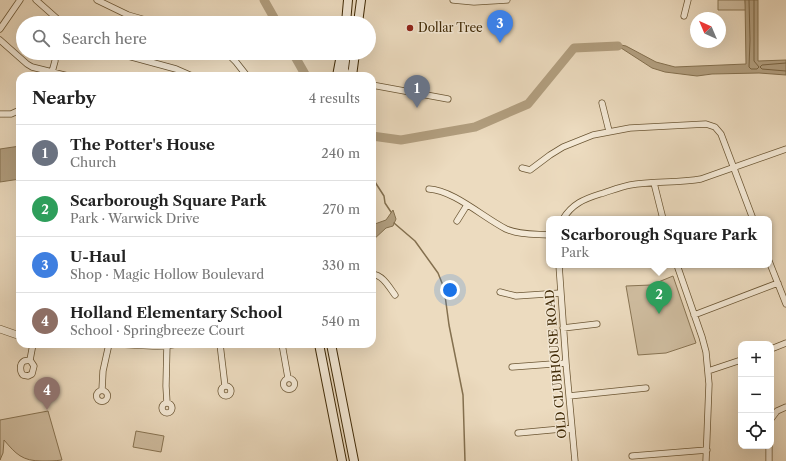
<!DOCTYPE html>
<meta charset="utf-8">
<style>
body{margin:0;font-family:"Libre Caslon Text",serif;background:#f6f6f6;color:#222}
.controls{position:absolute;right:12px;bottom:12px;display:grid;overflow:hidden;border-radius:8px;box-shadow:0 4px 16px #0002}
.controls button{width:36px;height:36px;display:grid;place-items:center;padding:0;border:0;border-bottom:1px solid #e0e0e0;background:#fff;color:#222;font:20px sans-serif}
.compass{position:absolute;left:690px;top:12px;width:36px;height:36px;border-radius:50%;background:#fff;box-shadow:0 4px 16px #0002;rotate:316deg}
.you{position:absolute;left:450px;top:290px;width:14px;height:14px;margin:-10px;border:3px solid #fff;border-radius:50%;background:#1a73e8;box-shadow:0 0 0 6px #1a73e833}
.badge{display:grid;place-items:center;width:26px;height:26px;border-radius:50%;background:#111827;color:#fff;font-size:13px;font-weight:700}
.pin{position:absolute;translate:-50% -33px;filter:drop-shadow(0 1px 2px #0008)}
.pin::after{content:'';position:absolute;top:21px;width:14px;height:12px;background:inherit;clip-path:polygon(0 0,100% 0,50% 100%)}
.popup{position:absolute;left:546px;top:216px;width:226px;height:52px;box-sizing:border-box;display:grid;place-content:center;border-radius:8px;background:#fff;filter:drop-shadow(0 1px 3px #0005);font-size:13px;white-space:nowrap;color:#767676}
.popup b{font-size:15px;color:#222}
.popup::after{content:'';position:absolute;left:50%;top:100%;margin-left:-8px;border:8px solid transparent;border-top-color:#fff}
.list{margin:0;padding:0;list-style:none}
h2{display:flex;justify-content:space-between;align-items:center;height:52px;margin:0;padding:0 16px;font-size:17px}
h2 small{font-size:13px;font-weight:400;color:#767676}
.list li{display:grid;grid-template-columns:26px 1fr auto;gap:12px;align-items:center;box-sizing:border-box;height:56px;padding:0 16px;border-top:1px solid #e0e0e0}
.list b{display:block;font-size:15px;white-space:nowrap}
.list p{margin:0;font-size:13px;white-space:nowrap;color:#767676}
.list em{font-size:13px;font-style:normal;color:#767676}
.icon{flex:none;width:22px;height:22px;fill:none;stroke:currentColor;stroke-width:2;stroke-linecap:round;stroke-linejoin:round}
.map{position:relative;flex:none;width:786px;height:461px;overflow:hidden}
.search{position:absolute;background:#fff;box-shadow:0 4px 16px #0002;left:16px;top:16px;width:360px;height:44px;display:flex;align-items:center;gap:10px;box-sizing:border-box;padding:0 14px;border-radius:22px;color:#767676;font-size:15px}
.panel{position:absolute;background:#fff;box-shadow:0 4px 16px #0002;left:16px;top:72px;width:360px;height:276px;border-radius:12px}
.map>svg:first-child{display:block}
.green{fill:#cfbda0;stroke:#887453}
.water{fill:#b29f80;stroke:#84704f}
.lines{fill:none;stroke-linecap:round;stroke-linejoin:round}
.shore{stroke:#796443;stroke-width:1}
.stream{stroke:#84704f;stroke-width:1.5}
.river{stroke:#b29f80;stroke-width:9}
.minor-casing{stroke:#6b5634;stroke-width:7}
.tertiary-casing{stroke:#6b5634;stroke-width:8}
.secondary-casing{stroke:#402a06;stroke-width:10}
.minor{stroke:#f3e8d5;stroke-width:5.5}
.tertiary{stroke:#f3e8d5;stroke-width:7}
.secondary{stroke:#f3e8d5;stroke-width:8}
.poi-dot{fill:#8f2418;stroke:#f3e8d5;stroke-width:1.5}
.labels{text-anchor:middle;stroke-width:3;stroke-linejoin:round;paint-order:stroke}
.poi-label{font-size:12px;fill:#402a06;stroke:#f3e8d5;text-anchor:start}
.street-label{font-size:12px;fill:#402a06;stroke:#f3e8d5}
</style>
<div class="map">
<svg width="786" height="461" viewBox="0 0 786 461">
<rect width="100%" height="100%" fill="#ecdbbf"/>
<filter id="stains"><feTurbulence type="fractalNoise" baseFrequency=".005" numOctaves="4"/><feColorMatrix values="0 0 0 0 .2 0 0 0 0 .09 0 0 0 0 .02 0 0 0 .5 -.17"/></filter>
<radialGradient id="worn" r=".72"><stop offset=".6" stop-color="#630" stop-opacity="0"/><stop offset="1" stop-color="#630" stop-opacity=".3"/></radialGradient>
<path class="green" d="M718,0H745L746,10H718Z
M673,276L696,343L666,353L638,355L626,286L651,285Z
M48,411L62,460C55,461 49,461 42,461C22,461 16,454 4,440L3,453L0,460V420Z
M136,431L164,436L161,452L133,447Z"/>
<path class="water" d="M745,0H758V61L786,60V75L759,73L712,74L697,76L665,72L652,68L618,46L621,45L626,46L656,62L675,67L746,64Z
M20,146V179L0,182V149Z
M393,210L396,219L393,226L386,228L372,241V225L386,220Z"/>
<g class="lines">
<path class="shore" d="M749,0L750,40L749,67L751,69H757L759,67L754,61V0
M786,63L762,65L760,67L762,69L786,71"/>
<path class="stream" d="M372,172L375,182L384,196L385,203L391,212
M394,223L415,241L438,273L444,288L449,325L463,395L465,461"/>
<path class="river" d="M264,0L277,23
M293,53L306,76
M372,136L401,140L475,127L528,104L574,48L618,46"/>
<g class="minor-casing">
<path id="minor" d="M36,0L62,23
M97,0L128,15L156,23
M453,0L474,2L507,0
M684,16L688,0
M0,29L20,0
M0,40L27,64L32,67L68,76
M117,53L176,69L192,76
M227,53L236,62L247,76
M49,76L52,72L55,61
M372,85L448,99
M602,103L609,131
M0,114H11L20,110
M522,168L530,170L550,155L563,147L593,135L630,128L706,124L715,127L721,134L753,219
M654,183L663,219
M429,189C453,190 484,218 506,229C519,235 535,234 549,235
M563,219C572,204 584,199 600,194C610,191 620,187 630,185C653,181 678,183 701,179L786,149
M457,221L467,205
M769,261L786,304
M559,265L566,363L575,461
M677,265L702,337L706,352L709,384L706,461
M372,274C383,275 389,287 395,295
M500,292L516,296L561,293
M694,315L778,283
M563,328L597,324
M220,344L225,386
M282,344L288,378
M771,349L786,343
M30,360C30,360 24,361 24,361C19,364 20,372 23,375L28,376L32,374L34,366L30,360L33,344
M512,367L566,363
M708,371L741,360
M283.5 384a5.5 5.5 0 1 1 11 0a5.5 5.5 0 1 1-11 0Z
M221 391a5 5 0 1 1 10 0a5 5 0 1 1-10 0Z
M102,390L103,371L109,344
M96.5 396a5.5 5.5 0 1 1 11 0a5.5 5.5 0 1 1-11 0Z
M569,396L646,388
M167,403L166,386L167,344
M162 408a5 5 0 1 1 10 0a5 5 0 1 1-10 0Z
M771,419L777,411L786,407
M518,433L572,428
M632,456L707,450
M769,461V446"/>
</g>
<g class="tertiary-casing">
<path id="tertiary" d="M0,329L20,336
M125,344L162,346L174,344"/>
</g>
<g class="secondary-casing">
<path id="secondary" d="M346,23L348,0
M358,23L361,0
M346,53L344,69L346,76
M337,76L340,60
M352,76L355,53
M319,344L342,461
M331,344L354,461"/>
</g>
<use href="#minor" class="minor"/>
<use href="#tertiary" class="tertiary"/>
<use href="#secondary" class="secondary"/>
</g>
<circle class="poi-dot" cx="410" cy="28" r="4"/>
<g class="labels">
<g class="poi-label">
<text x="418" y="32">Dollar Tree</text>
</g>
<g class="street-label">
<text transform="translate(556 364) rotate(-95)" y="4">OLD CLUBHOUSE ROAD</text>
</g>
</g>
<rect width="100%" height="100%" filter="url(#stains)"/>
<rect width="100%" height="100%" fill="url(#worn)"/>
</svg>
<div class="controls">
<button>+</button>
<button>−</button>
<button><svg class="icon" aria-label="locate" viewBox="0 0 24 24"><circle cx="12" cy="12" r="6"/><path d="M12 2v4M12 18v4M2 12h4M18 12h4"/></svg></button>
</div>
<svg class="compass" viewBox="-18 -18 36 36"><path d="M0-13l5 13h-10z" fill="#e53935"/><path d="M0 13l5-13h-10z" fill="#767676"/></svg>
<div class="you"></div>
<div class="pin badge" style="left:417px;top:108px;background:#6b7280">1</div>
<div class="pin badge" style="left:659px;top:314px;background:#2e9e5b">2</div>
<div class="popup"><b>Scarborough Square Park</b>Park</div>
<div class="pin badge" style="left:500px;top:43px;background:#3f7fe0">3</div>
<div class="pin badge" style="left:47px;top:410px;background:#8d6e63">4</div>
<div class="search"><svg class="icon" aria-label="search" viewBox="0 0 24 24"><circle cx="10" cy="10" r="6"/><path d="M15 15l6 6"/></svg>Search here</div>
<section class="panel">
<h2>Nearby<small>4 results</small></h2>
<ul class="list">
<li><span class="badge" style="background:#6b7280">1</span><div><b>The Potter's House</b><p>Church</p></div><em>240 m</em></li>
<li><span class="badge" style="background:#2e9e5b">2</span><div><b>Scarborough Square Park</b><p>Park · Warwick Drive</p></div><em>270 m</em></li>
<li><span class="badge" style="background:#3f7fe0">3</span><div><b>U-Haul</b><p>Shop · Magic Hollow Boulevard</p></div><em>330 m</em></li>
<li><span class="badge" style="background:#8d6e63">4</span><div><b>Holland Elementary School</b><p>School · Springbreeze Court</p></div><em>540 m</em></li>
</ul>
</section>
</div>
